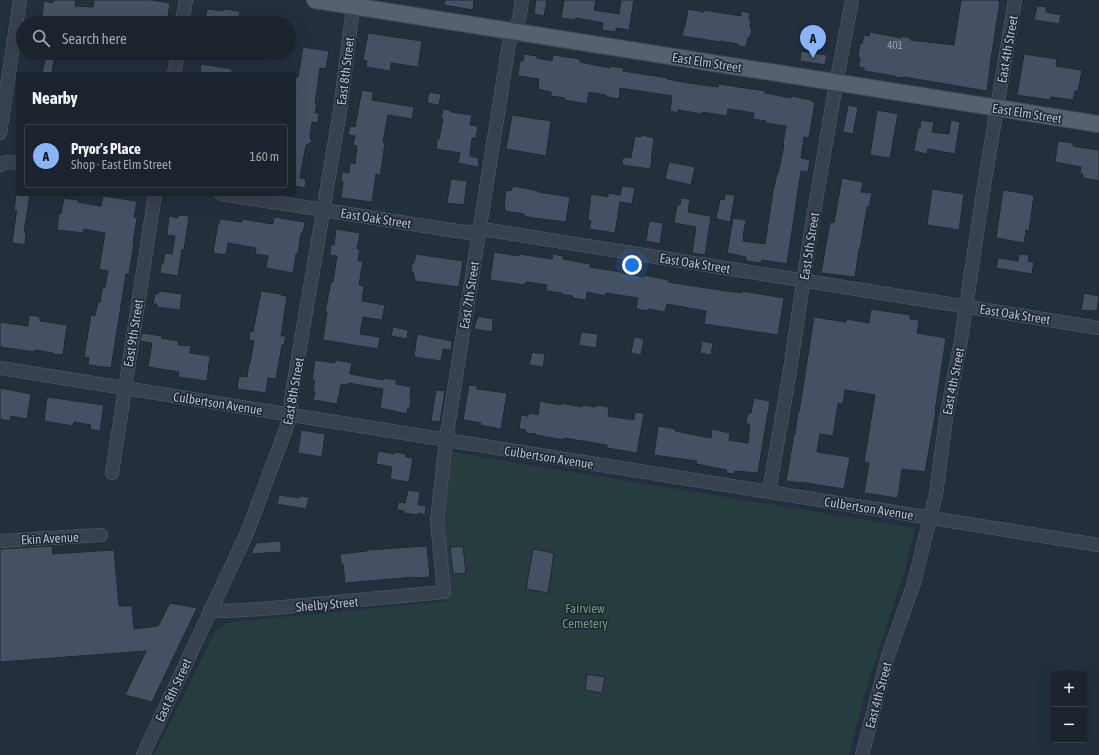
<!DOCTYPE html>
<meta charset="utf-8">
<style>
body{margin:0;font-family:"Asap Condensed",sans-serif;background:#282f3a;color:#f1f3f6}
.controls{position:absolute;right:12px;bottom:12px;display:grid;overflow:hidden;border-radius:4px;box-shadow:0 4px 16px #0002}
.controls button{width:36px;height:36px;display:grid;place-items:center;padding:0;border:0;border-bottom:1px solid #39404a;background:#1b232e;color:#f1f3f6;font:20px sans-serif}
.you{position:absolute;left:632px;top:265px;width:14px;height:14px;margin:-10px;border:3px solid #fff;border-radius:50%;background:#1a73e8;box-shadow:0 0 0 6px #1a73e833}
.badge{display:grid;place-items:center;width:26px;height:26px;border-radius:50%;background:#8ab4f8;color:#111;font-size:13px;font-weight:700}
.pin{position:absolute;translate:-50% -33px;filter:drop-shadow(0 1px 2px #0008)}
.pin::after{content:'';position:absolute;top:21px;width:14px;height:12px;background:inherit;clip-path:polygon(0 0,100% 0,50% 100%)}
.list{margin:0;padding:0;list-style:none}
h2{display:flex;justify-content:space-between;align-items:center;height:52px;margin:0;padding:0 16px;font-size:17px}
h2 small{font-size:13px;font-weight:400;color:#a0a4aa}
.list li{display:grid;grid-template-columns:26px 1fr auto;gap:12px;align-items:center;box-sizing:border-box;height:64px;margin:0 8px 8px;padding:0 8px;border:1px solid #39404a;border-radius:4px}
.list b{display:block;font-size:15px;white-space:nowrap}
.list p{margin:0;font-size:13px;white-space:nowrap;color:#a0a4aa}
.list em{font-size:13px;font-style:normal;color:#a0a4aa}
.icon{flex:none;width:22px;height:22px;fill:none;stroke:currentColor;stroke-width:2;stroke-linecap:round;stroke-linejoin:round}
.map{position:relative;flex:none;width:1099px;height:755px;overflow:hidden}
.search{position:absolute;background:#1b232e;box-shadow:0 4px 16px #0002;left:16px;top:16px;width:280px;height:44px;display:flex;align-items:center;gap:10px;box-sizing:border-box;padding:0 14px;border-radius:22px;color:#a0a4aa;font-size:15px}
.panel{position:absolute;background:#1b232e;box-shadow:0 4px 16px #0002;left:16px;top:72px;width:280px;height:124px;border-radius:4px}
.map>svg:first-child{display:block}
.green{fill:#263c3f}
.building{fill:#455162;stroke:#1f2835}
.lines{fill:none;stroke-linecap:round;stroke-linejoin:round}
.minor-casing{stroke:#565f6c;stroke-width:14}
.major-casing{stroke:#414a57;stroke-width:18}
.minor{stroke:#38414e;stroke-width:13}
.major{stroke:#56606e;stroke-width:16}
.labels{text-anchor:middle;stroke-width:3;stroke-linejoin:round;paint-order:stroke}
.number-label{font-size:11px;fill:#98a1af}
.street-label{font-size:13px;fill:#b4bcc9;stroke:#1d2633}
.park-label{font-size:13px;fill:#6b9a76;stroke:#1d2633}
</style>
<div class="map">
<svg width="1099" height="755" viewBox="0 0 1099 755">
<rect width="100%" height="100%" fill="#242f3e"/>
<path class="green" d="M452,452L915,528L905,569L866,690L849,755H154L216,630L231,622L446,601L450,576L444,521Z"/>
<path class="building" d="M53,0H76L75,6L93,7L94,0H151L170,3L167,23H41L44,1L53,3Z
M445,0H474L473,10L444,5Z
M536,0H547L544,16L534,14Z
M564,0H596L594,10L619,14L621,0H634L629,30L616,28V32L602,30L603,23L576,18L575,20L561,18Z
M961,0H998V1H1000L991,59L987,91L904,77V78L895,77V76L864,71V68L859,67L860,58L858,57L860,43L862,44L864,35L869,36L870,32L901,38V36L911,38L910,40L954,45Z
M1037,6L1046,7V12L1061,15L1059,24L1034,20Z
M207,9L223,11V9L240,11L238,23H205Z
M688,9L704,12V10L741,16V11L750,13L749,20H751L750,28H752L750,38L748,37L746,47L738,46V44L720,41V42L682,36L684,26H685Z
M368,33L422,41L418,67L391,63L390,71L366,67L367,61L363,60Z
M303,47L329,51L326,69L320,68L315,104H317L315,113H319L318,123L312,122L310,137L312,142L306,145L300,178L306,179L305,188L294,186V77H298Z
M801,51L827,55L825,65L800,61Z
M46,53H55L52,74H42Z
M524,54L537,56V58L552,61L553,55L567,57L580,59V62L610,68V66L624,68L623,71L668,78L667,79L688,83L718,87L719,84L765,91V93L791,98V96L812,100L811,101L815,102L809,138L804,137L801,158L810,160L808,172L801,171L787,264L762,260L761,263L746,261V257L727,253L733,218L746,220L743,236H744L743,241L765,244L773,191L777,174H778L784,145L783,144L786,126L766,123V121L753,119L754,113L728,109L727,116L702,112V114L678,110V113L670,111L672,96L620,88L619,99L606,97V95L589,92L587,104L564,100L565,98L551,96V92L538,89L539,79L518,76L520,61H523Z
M1024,54L1057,59L1056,66L1082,70L1078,91H1075L1073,100L1051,97L1050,100L1017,95Z
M201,64L232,69V74H200Z
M362,90L373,92L372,100L414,107L412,119L388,115L383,142H385L382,165L380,175L376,174L372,202L341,198L343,182L341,181L342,172L349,173L350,163L355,164L357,146L353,145L355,136L348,135L350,126L355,127Z
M429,92L441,94L439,105L427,103Z
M848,105L858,107L853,134L843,132Z
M443,109L450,110L451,112L472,115L470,125L478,126L476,138H472L470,156L479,158L478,167L458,163L460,153L436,149L437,139H439L443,119H441Z
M877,110L898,114L890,158L870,155Z
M512,115L551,121L546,156L506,149Z
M921,120L934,122L932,132L949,134L951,120L960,122L955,154L928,149L927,154L914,151L918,128H920Z
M641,135L654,138L651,161H652L650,169L622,165L623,157L631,158L635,136L641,137Z
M1058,141L1073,143V146L1099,150V181L1083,178V174H1080L1081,167L1055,162Z
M669,162L695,167L691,185L665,179Z
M842,178L863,182L861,192L872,193L869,207H867L862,239L860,249H859L855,277L821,273L830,222L834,223Z
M451,179L467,181L464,205L447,203Z
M513,186L539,191L538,192L570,197L566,222L534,218L524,216V214L505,211V207H504L506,190L511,191Z
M622,186L635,188L632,204L620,202L615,233L589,229L591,221L588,220L591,194L608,197V193L620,195Z
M932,189L964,194L959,230L927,225Z
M1003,190L1034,195L1029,231L1026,230L1024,243L996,238Z
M16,194H30L24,232L26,233L25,245L12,243L16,215L17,211L14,210Z
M725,194L735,195L730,222L716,219L720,199L724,200Z
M103,196L137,201L134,217L137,218L133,243H134L129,274H126L111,368L88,365L89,358L84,357L91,315L95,316L98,302L100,303L102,288H105L108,271L99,269L105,233L84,229L83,233L57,230L59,213L61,214L64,198L78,200V202L101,206Z
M681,198L690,199L688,212L711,216L705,255L692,253L696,227L674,223L677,205H680Z
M178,215L189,216L184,250L182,249L178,276L160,273L161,264H163L165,253L172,254L175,236L167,235L169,216L178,218Z
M274,217L305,222L303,233H301L298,254H296L293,273L266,268L268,256L255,254L256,248L228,243L226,255L213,253L218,223H219L220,219L242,222V219L273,224Z
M649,221L663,223L660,244L646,241Z
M336,229L360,233L357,249H360L358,261H363L359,285L364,286L362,301L385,305L382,320L363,317L360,334L380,337L378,349L323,340L327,312L325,311L327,302L331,282H333L337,256L330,255L331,245H334Z
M494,252L519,256V254L533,256L552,259L553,254L563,256V259L590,264V267L621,272V273L644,277V275L668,280V282L726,291L742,293V291L784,298L778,335L704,324L706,311L667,304L665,312L648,309V311L636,309L638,298L606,293L605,296L587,292L586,300L572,298L573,296L561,294L562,293L546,291L547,285L526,282L525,285L490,280Z
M416,254L463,261L459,287L414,281L415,277H413L414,272H411L412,263H414Z
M1019,254L1029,255L1028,261L1034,262L1032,274L996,268L998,258L1018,261Z
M159,291L182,294L180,310L157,307V304H153L155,294H158Z
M261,291L281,294V295L287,296L281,336H286L284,345H282L276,379L268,378L266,393L237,389L239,376L247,377L249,363H250L254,341L249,340L250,331L253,332Z
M1084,293L1099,296L1097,311L1081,310Z
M871,309L910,315V319L919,320L917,333L946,338L935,411H936L925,472L902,469L898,498L864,493L869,463L864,462L875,395L845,390L843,404L838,403L833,436L820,434L817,452L850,457L844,489L801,482V483L786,481L794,434H795L798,412H799L814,317L846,322V319L869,323Z
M29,315L40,317V321L67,325L63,355L53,354V353L35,350V352L0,347V322L28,326Z
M478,316L493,319L492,332L474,329L476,320L477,321Z
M393,327L408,330L407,339L391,336Z
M581,332L598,334L596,348L579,345Z
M142,333L162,336L161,338L179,341L178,345L191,346L190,353L210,356L207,381L178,377L179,372L148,367L152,343L140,341Z
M417,334L452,341L451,350L443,349L441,361L414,357Z
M634,337L644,339L641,355L631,353Z
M702,341L713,343L711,355L700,353Z
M532,352L545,354L543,367L529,365Z
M315,360L335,363V360L352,363L350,374L384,380V378L396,380V384L411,387L410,398H411L410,408H408L407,414L380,408L383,389L348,383V385L341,384L337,404L313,400L315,392H313L315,380H312Z
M469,385L477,386V389L507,393L501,429L480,425L481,423L463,420Z
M0,388L31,394L27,419L11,416L10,421L0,419Z
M436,390L445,391L440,422L431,421Z
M47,397L104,405L100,431L90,429L91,425L74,422L73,426L44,421Z
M754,398L770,401L763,442L758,473L735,471L734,474L726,473L727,470L696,464L697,461L654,455L658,426L676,429L675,431L711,438L712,429L730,433L729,440L748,443L750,424H746L748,413H751Z
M540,401L561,405V403L582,407L583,405L596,407V405L609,407L608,416L634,420L635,412L644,413L637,453L607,448V445L564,438V440L536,435V434L525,433L526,430L519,429L521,415L528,416V413L538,415Z
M301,430L325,434L322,457L298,453Z
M378,451L394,454L395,452L406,454V457L413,458L409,482L390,479L392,467L376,464Z
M408,490L420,492L418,505L426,506L425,515L418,513V515L404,513V511L397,510L398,502L405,503Z
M279,495L299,498L300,496L309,497L306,509L277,504Z
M281,541V552L251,554L256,543Z
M52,546L53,554L114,550L119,606H132L134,629L158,626L170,603L197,608L152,702L125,695L146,651L0,662V549Z
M427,546L430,577L414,578V577L345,583L343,564H341L340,554L367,551V550Z
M463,546L466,573L453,574L450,547Z
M533,549L554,553L548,593L526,589Z
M587,674L605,677L602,693L585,690Z"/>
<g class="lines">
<g class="minor-casing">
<path id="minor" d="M182,23L186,0
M174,74L178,53
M0,133L20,0
M0,165L6,162L18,163
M221,194L470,233L480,229L488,230L1099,328
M0,368L1099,545
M112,473L155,194
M769,492L790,370L812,224L836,84L852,0
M0,541L101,535
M210,610L226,611L262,609L444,592L437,521L446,440L509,44L519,19L522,0
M143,755L247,533L286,429L290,415L291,400L340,111L354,0
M862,755L888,656L914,583L936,494L946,418L961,340L984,186L1015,0"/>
</g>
<g class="major-casing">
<path id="major" d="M315,0L1099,124"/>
</g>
<use href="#minor" class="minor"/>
<use href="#major" class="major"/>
</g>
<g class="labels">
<g class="number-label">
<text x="895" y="49">401</text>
</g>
<g class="street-label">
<text transform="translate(1007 49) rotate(-80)" y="5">East 4th Street</text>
<text transform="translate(707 62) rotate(9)" y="5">East Elm Street</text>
<text transform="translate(345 71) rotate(-83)" y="5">East 8th Street</text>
<text transform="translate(1027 113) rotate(9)" y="5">East Elm Street</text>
<text transform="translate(376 218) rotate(9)" y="5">East Oak Street</text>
<text transform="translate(809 246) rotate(-81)" y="5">East 5th Street</text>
<text transform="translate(695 263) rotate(9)" y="5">East Oak Street</text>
<text transform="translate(469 295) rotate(-81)" y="5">East 7th Street</text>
<text transform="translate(1015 314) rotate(9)" y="5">East Oak Street</text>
<text transform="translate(133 333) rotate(-81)" y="5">East 9th Street</text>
<text transform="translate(953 381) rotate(-79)" y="5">East 4th Street</text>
<text transform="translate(293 391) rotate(-80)" y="5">East 8th Street</text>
<text transform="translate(218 403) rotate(9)" y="5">Culbertson Avenue</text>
<text transform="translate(549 457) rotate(9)" y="5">Culbertson Avenue</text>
<text transform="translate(869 508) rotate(9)" y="5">Culbertson Avenue</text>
<text transform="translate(50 538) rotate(-3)" y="5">Ekin Avenue</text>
<text transform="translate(327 604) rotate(-5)" y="5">Shelby Street</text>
<text transform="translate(173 690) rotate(-65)" y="5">East 8th Street</text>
<text transform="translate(878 695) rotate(-75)" y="5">East 4th Street</text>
</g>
<g class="park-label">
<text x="585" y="613">Fairview<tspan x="585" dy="15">Cemetery</tspan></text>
</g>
</g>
</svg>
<div class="controls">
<button>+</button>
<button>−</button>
</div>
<div class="you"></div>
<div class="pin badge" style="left:813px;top:58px">A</div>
<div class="search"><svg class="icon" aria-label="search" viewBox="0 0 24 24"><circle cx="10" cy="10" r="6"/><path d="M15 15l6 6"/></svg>Search here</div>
<section class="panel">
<h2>Nearby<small></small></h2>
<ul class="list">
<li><span class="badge">A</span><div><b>Pryor's Place</b><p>Shop · East Elm Street</p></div><em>160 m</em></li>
</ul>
</section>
</div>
